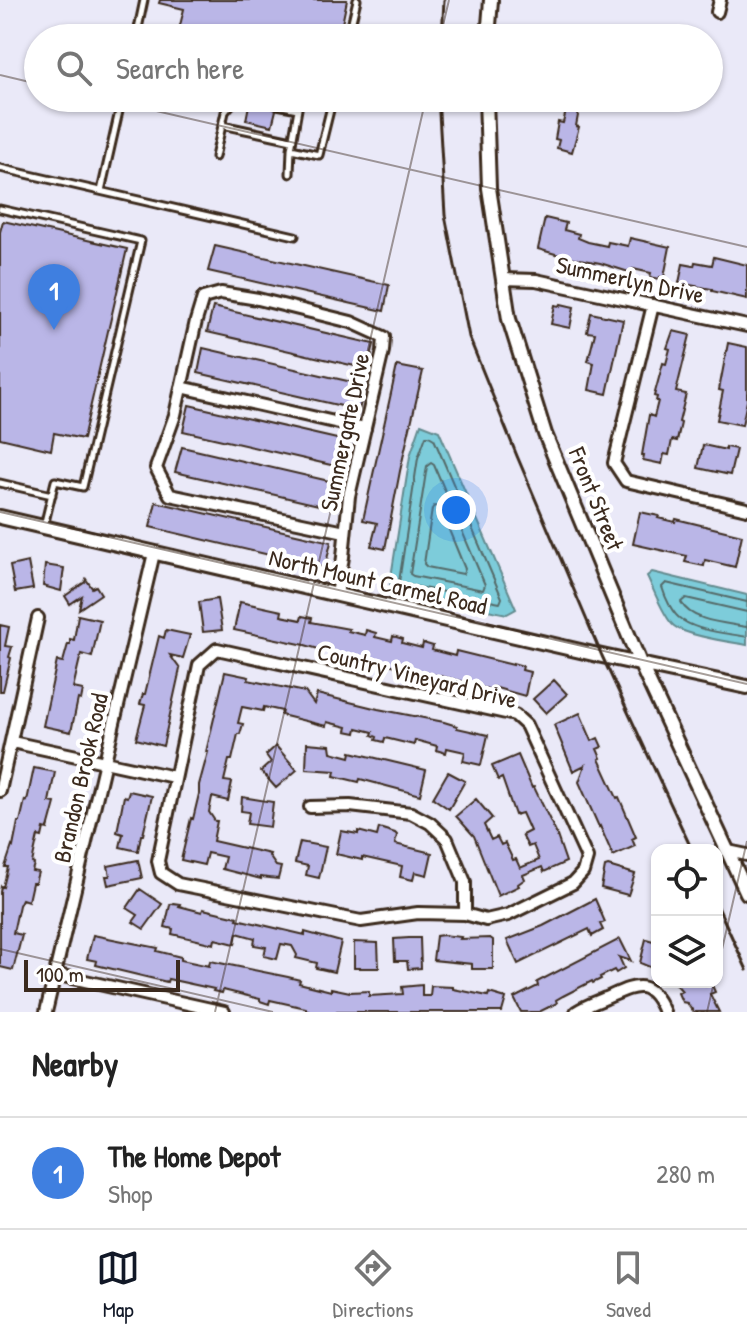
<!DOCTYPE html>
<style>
body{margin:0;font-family:"Patrick Hand",sans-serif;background:#f2f2f2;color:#222}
.controls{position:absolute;right:24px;bottom:24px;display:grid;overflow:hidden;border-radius:16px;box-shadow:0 2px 6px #0004}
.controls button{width:72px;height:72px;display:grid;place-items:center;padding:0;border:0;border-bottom:2px solid #e0e0e0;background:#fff;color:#222;font:40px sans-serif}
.scale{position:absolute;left:24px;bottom:20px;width:156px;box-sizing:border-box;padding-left:8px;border:4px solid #3b2a1e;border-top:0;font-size:22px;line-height:28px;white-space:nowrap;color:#3b2a1e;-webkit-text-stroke:6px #fff;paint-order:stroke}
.you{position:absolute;left:456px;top:510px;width:28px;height:28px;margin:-20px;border:6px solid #fff;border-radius:50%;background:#1a73e8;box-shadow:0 0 0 12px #1a73e833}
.badge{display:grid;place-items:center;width:52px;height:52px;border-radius:50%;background:#111827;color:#fff;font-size:26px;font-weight:700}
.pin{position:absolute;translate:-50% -66px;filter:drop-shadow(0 2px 4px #0008)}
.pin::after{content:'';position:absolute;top:42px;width:28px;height:24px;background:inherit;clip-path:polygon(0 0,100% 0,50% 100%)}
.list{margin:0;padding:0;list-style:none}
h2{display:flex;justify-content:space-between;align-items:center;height:104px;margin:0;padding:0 32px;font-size:34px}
h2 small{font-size:26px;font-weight:400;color:#767676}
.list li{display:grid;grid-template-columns:52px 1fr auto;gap:24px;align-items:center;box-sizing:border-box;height:112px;padding:0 32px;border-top:2px solid #e0e0e0}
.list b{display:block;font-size:30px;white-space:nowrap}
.list p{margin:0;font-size:26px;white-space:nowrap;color:#767676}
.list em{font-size:26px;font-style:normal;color:#767676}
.icon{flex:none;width:44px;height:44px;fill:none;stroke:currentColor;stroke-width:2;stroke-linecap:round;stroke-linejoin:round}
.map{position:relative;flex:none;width:747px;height:1012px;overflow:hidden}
.search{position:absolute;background:#fff;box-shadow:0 2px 6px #0004;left:24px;right:24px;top:24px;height:88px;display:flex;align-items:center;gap:20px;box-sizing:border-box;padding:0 28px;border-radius:44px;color:#767676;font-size:30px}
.sheet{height:216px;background:#fff}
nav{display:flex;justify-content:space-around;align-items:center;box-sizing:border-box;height:112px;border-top:2px solid #e0e0e0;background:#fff;font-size:22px;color:#767676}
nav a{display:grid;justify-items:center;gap:4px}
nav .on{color:#111827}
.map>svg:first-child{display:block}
.water{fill:#7dccda;stroke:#638b8f;stroke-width:2}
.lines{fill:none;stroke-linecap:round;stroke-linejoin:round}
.shore{stroke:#556b69;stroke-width:2}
.building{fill:#bab6e7;stroke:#3b2a1e;stroke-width:2}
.service-casing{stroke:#3b2a1e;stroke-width:11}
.minor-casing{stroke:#3b2a1e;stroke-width:16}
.tertiary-casing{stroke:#3b2a1e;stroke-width:18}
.service{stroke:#fff;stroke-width:5}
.minor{stroke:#fff;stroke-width:10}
.tertiary{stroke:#fff;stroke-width:12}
.rail{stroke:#3b2a1e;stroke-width:3}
.ticks{fill:none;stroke:#3b2a1e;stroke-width:2;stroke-opacity:0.45}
.labels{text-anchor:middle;stroke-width:8;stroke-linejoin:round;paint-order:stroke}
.street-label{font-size:24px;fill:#3b2a1e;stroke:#fff}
</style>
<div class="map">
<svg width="747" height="1012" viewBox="0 0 747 1012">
<rect width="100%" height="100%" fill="#eae9f8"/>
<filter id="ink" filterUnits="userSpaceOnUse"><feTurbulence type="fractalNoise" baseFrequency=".0125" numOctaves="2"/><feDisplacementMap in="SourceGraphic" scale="16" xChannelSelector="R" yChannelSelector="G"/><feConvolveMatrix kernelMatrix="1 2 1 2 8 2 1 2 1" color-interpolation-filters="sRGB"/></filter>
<g filter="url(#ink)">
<path class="water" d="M421,424L439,431L516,609L507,614L390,590L391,577L410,456Z
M652,572L747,595V645C731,642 686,636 674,626C664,618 653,588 647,576Z"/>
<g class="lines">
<path class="shore" d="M426,436H429L434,439L502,598L500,603L402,584L399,582L418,458Z
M431,463L434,465L485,585L483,590L413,576L410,574L427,466Z
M434,506L440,508L465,569L463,574L427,567L424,564L432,509Z
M747,602L666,583L662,587C665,597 672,614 682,620C700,632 727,633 747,637
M747,612L686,598L681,602C691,622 727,623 747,627"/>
</g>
<path class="building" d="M160,0H347L339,38H177L184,9L159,3Z
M256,98H278L272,103V108L276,110L272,126L246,120L249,105L255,103Z
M567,107L579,110L576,126L579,127L572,152L557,148L559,140L555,139L558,122L563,123Z
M545,218L566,223L564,230L579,234L578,238L588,242L607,246L608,242L628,246L630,238L670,247L664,277H660V279L650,277L651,273L633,269L632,273L600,263L559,255L538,249Z
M3,221L127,249L83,439L54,433L51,450L0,438V232Z
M215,246L389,285L384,311L208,271Z
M714,257L747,265V299L712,291V289L679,283L683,264L694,266L695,262L712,265Z
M561,304L574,307L570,328L551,324L555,305L560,306Z
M213,307L374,344L368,369L207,332Z
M591,313L623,320L607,394L589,390L594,363L588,361L595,333L587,332Z
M673,331L690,335L676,392L686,394L679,422L681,423L677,441L672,440L669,455L664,454L662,464L643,460L644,455H642L649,415L654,417L658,401H656L657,397L654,396L663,363L666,364L670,349L667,348Z
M728,343L747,347V401L742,425L717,420L723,391L719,390Z
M203,348L365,385L359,410L198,373Z
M397,366L423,371L400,471L385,549L371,546L377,523L363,520Z
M189,405L350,442L344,468L183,431Z
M703,445L726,450V447L736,449L730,475L698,468Z
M182,447L342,484L336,509L175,472Z
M156,502L331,542L325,568L150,527Z
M640,512L659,516L658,518L675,522L676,519L742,535L735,567L705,560L704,566L685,562L687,556L633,544Z
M28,562L33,589L15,592L10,566Z
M45,565L64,568L61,591L43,586Z
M86,579L92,588L96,586L101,594L79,609L82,596L70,604L65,596L85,582Z
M217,599L222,630L203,632L199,602Z
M240,602L282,611L281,616L301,620L302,616L312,618L311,622L349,629L348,631L365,635L366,630L376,633L375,637L392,641L393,636L403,639L402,643L422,648L423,643L433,646L432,650L455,656L456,651L513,665V663L523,666L522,670L530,672L525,696L493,687L492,690L475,686L474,684L375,661L342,656L305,645L234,630Z
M78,615L100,620L92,657L81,654L73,688L83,690L81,700L78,699L71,732L43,726L57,661L63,662L68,644H70V639L74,640Z
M0,625L9,627L5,646L12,647L9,657L11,658L3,691H0Z
M166,630L190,635L183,658L170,655L180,669L163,746L136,739L145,705L140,704L143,694H145L159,636L164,638Z
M225,672L249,677L248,680L305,692L314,704L317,694L378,709L444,722L457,726V728L488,735L481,765L463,761L465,752L447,748L446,753L436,750L437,746L415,740L414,745L385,738L384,742L376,740L377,737L372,735L373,732L357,728L356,733L346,731L347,727L327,722L326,726L281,715L282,711L264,707L263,711L242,707L238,723L243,724L240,734H238L232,760H229L224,781L232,782L228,801L212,797L209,812L215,821H217L213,841L270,854L269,856L276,866L281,867L278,879L261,877V879L222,869L225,857L207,853L204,865L181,860L191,818L193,819L199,794V785L208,752H206Z
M554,680L567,694L546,713L533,699Z
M580,713L592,741L598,738L602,747L597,749L601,758L599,759L617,798L619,797L636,837L632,839L635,846L613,856L600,826L599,827L579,782L585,765L573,771L554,725Z
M307,743L330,745L331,752L350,757L351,752L426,770L420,795L360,779L359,782L334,776L335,771L306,769Z
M276,746L297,770L276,788L261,771L271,762L266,755Z
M518,755L532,788L534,787L556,833L566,862L544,872L542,867L523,875L525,879L518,884L519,886L498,896L474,836L456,816L476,799L492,818L484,825L491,840L497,837L501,845L505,843L513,860L516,859L520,868L539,860L533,845L528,847L522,835L530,831L522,813L515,815L502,778L498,780L492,766Z
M34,768L55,772L49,802L55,803L48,829L44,828L42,837L38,836L32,863L34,864L32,871L38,872L35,883H32L28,901L22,899L19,905L13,933L22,935L13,970L0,967V892L1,886L3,887L8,867H5L12,846L13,847L18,822H20L25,800L27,801Z
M448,772L465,781L449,809L433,798Z
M129,791L152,796L143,835H141L138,851L120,847L123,834L117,832L124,796L127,797Z
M242,797L273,802L270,827L247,824L249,812L241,811Z
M379,828L395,833L397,835L395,844L432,853L427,875L415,872L413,880L400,877L402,866L362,857V860L336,854L341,831L358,834V831L377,836Z
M300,842L326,847L319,878L306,875L308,866L295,863Z
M138,860L142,878L108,885L106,876H110L108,866Z
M608,866L635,874L628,895L601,888L605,867Z
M140,889L162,904L144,929L133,922L138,915L127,908Z
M595,899L605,922L600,924L603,930L592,936L589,929L518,964L507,940L543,926Z
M173,903L180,904L179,906L202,912L203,909L229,915L238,917L237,919L305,935V932L341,942L334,972L316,968L317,963L296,958L297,955L292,946L281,944L277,959L264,956L266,947L254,945L255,938L237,933L235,944L215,939L214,944L172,934L173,929L165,927L170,905Z
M93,935L158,948L157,951L181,957V960L209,966L210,961L288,977L300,980L299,983L331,991V988L350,992L369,991V996L403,994L402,987L422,985V996H430L431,986L453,987V989L488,996L489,993L506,998L502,1012H313L306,1010V1008L270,1000L269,1004L260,1001V999L223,990L222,993L213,991L214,989L168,979L167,982L96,965L97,961L87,959Z
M443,935L461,937L460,939L490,938L493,940V969H472V964L433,960L436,936Z
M409,938H420L421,968L408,969L407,961H395L394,939Z
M620,939L631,961L619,957L624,968L616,973L614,970L600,977L601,979L593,983L592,981L563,996L556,1000L557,1003L539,1012H521L514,998L538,986L537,982Z
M646,939L657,942V970L640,963Z
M354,942L378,943L379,968H354Z
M674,982H704L706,986L711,983L715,992L710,994L719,1012H694L687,1003L682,1002L678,993L682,991Z"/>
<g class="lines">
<g class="service-casing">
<path id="service" d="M136,38L144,0
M348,38L357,0
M277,105L298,109L291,149L319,155L333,98
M222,125L292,140
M215,157L225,112L235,100L243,98L251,100
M0,168L295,236
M290,174L291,149
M101,191L122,98
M0,209L141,241L83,487L55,481L44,526
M0,483L52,495"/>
</g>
<g class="minor-casing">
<path id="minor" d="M717,12L720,0
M503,279L536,280L747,326
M653,305L614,463L626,481L747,509
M181,387L365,429
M337,595L343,557L349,496L383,351L384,337L351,322L258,299L221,293L203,298L196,321L175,415L156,468L170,495L345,532
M217,649L515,715L526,725L587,858L583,872L573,883L508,915L486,920L465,914L418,913L361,921L178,884L161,873L158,861L199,665Z
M12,742L174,777
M0,791L38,618
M310,807L350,806L411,813L430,823L447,839L465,882V914
M728,851L747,855
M54,974L224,1012
M46,1012L154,553
M576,1012C585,1006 596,1002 606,998C636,985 649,977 664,1012"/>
</g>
<g class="tertiary-casing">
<path id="tertiary" d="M488,38L491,0
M486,98L489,188L509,319L545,434L640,663L747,893
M0,517L602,656L747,687"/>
</g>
<use href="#service" class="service"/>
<use href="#minor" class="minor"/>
<use href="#tertiary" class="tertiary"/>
<path class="rail" d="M442,38L444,0
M439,98V113L445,215L469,337L517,456L602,656L692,850
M717,905L747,970"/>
</g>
</g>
<path class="ticks" d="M440,38L449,0M0,75L38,84M100,98L747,247M0,512L747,684M0,949L273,1012M717,971L747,841M215,1012L426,98M707,1012L714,982"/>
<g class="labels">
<g class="street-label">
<text transform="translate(630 280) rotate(12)" y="8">Summerlyn Drive</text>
<text transform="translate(345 432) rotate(-78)" y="8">Summergate Drive</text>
<text transform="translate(596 499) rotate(68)" y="8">Front Street</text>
<text transform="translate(378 582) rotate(13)" y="8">North Mount Carmel Road</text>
<text transform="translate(417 676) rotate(14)" y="8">Country Vineyard Drive</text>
<text transform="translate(81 778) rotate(-77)" y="8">Brandon Brook Road</text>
</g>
</g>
</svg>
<div class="controls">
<button><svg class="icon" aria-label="locate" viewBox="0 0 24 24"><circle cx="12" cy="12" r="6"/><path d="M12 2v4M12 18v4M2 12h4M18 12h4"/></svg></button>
<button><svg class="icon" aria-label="layers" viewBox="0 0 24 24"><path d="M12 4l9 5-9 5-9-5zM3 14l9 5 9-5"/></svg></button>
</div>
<div class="scale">100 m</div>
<div class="you"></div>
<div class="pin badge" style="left:54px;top:330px;background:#3f7fe0">1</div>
<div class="search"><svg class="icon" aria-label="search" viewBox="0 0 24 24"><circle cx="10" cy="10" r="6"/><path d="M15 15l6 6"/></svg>Search here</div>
</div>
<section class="sheet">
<h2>Nearby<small></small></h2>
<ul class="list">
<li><span class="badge" style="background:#3f7fe0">1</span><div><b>The Home Depot</b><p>Shop</p></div><em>280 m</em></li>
</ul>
</section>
<nav>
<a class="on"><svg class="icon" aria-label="map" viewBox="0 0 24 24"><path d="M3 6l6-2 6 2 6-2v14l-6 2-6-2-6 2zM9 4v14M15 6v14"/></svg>Map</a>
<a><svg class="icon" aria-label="directions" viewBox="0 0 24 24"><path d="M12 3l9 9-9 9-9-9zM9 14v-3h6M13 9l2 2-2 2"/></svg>Directions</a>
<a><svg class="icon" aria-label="saved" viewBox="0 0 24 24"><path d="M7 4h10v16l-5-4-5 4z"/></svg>Saved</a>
</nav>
